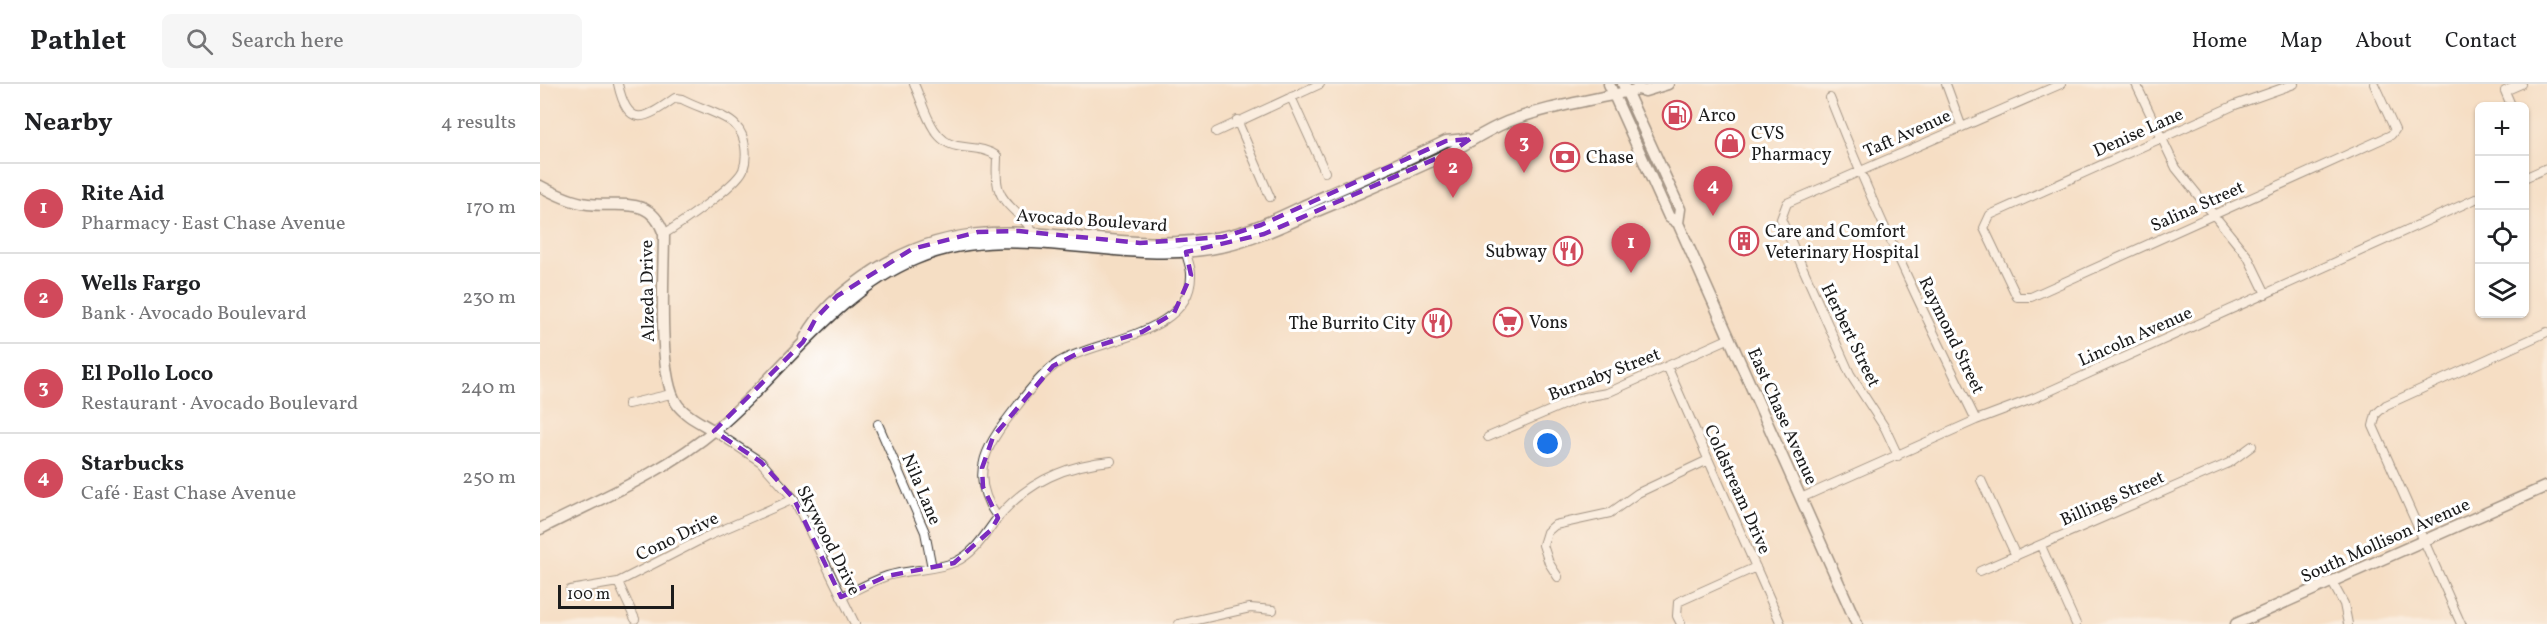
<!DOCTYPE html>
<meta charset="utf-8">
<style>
body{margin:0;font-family:Vollkorn,serif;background:#f6f6f6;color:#202124}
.controls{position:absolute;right:18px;top:18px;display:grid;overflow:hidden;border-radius:9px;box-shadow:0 2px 4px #0004}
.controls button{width:54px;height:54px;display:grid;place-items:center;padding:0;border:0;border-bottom:2px solid #e0e0e0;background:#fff;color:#202124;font:30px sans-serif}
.scale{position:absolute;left:18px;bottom:15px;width:116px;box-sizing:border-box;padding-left:6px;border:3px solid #1c1c1c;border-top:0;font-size:16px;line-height:21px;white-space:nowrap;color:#1c1c1c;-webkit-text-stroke:4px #fff;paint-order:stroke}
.you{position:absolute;left:1008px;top:360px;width:21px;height:21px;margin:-15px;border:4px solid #fff;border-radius:50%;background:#1a73e8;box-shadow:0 0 0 9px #1a73e833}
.badge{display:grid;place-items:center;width:39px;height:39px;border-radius:50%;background:#d1495b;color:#fff;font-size:20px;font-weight:700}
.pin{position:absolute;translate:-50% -50px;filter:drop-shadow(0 2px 3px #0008)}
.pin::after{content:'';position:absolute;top:32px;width:21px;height:18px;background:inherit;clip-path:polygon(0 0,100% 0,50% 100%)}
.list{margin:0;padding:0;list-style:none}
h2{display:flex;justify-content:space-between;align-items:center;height:78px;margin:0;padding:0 24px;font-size:26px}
h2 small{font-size:20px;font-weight:400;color:#757577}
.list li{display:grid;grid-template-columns:39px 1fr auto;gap:18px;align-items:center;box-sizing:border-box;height:90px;padding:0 24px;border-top:2px solid #e0e0e0}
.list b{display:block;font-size:22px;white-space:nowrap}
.list p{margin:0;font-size:20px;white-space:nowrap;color:#757577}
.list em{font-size:20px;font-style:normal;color:#757577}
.icon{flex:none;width:33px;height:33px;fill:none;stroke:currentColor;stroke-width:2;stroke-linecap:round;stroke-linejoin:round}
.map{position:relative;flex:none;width:2007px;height:540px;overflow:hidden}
header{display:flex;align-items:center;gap:36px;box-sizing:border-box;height:84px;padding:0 30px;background:#fff;border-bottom:2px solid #e0e0e0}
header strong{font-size:28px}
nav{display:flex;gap:33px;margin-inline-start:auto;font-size:21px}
.search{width:420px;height:54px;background:#f6f6f6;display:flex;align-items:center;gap:15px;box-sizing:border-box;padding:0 21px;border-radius:9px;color:#757577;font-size:22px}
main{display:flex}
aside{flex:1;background:#fff}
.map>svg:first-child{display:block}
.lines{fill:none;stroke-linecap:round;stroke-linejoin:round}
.street-casing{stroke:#3d3935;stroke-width:10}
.secondary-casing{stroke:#3d3935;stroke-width:13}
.street{stroke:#fff;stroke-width:8}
.secondary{stroke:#fff;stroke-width:10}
.marked{fill:none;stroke:#7b2cbf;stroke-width:4.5;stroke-dasharray:12 8;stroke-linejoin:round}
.labels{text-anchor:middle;stroke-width:6;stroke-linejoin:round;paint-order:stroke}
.poi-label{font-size:18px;fill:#1c1c1c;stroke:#fff;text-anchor:start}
.street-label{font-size:18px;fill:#1c1c1c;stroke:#fff}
</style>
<header>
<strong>Pathlet</strong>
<div class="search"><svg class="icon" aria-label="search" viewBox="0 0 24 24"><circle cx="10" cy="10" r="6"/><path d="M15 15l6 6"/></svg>Search here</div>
<nav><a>Home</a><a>Map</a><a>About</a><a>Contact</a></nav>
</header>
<main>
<aside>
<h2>Nearby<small>4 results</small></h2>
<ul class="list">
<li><span class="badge">1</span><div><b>Rite Aid</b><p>Pharmacy · East Chase Avenue</p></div><em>170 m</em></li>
<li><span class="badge">2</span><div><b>Wells Fargo</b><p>Bank · Avocado Boulevard</p></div><em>230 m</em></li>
<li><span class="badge">3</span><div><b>El Pollo Loco</b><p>Restaurant · Avocado Boulevard</p></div><em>240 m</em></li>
<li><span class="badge">4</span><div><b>Starbucks</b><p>Café · East Chase Avenue</p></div><em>250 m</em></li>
</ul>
</aside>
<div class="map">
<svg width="2007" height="540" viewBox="0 0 2007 540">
<rect width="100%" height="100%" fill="#fff"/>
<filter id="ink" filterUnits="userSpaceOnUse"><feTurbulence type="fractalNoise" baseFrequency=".0167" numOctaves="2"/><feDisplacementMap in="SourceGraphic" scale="12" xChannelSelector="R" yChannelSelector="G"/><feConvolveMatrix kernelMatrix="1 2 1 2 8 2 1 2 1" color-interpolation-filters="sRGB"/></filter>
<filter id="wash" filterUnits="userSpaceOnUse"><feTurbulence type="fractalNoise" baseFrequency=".008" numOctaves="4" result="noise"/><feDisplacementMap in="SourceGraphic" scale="24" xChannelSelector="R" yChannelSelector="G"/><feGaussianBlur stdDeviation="1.35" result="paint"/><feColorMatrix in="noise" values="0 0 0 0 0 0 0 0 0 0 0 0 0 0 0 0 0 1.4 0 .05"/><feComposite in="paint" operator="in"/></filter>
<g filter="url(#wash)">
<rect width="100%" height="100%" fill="#f5dec4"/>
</g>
<g filter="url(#ink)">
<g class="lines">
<g class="street-casing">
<path id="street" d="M78,0C88,45 104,36 135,14L142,15C156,23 187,31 196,42C206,52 208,73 203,86C196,102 140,140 124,150
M374,0C384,21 391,58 417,62C432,65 443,63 457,72C457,83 455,96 459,106C464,122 484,132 492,147
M1406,0L1421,41
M1596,0L1636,84L1708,173L1726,210
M1754,0L1695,21L1450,131L1444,144L1477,213H1491L1851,51L1855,46L1834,0
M751,13L785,88
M1290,14C1333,123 1384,230 1436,336
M1971,21L1965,7L1981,0
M697,36L730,113
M676,48L780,0
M1984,94L2007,84
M1127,282L1241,540
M88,320L131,310
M338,340L385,448L392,484
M174,347L221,378L254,415L315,540
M948,353L1039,314L1067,309L1190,254
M1358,372L1345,344L1310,290L1241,135L1247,119L1521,0
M1441,396L1476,472
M1261,414L1436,336L1492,315L1940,113
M458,434C425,389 449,358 478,321C489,306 504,288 519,278C557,255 653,251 651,190C651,183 647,175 646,168
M1501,462L1536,540
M1440,487L1689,379L1712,362
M1018,493L1009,479L1003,461L1007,448L1015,441L1070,429L1098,409L1168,376
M78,498L95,535
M1792,498L1804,520L1808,540
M30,506L78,498L168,452L254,415
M301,513C316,506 332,497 347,492C369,485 394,487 415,478C436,469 446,448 459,432C489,397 526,381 571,377
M639,540L710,524L733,526
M1141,540L1137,532L1138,518L1216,483
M1921,540L1833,342L1836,330L1846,321L2007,248"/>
</g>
<g class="secondary-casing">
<path id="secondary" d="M1069,0L1129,133L1138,139L1317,540
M1083,0L1140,125L1138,139
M0,102C15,110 31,118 48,120C80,124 110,110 124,150C124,187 117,292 137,320C145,332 162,339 174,347
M265,254C280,227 299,211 324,193C448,106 552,178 681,153C714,147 744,131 774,117C818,97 863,78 906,57L926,55
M0,445C59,415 125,388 176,345C241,291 295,208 376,175C477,133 582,186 686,162C722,153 755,136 789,122C828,105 868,89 907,70C927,60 945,47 967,38C1008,22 1054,16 1098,5L1105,7L1128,0
M1696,540L2007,402"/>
</g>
<use href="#street" class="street"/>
<use href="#secondary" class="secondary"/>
</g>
</g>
<path d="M0 0H2007V540H0ZM930,55L911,68L724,150L646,168L651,191L634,229L602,248L544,266L513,282L453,353L442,384L443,403L458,434L451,446L414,479L347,492L301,513L254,415L221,378L174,347L263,258L276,234L297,212L372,165L438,148L479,147L600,159L683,153L721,141L906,57Z" fill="#f5dec4" fill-opacity=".55" fill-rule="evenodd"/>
<path class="marked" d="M930,55L911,68L724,150L646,168L651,191L634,229L602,248L544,266L513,282L453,353L442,384L443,403L458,434L451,446L414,479L347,492L301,513L254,415L221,378L174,347L263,258L276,234L297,212L372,165L438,148L479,147L600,159L683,153L721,141L906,57Z"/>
<defs>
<g id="fuel-ring" transform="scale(1.5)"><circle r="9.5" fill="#fff" stroke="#d1495b" stroke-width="1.5"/><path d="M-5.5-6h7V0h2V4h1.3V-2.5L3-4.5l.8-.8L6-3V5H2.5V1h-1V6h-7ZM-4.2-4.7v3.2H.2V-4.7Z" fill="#d1495b"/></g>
<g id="shop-ring" transform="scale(1.5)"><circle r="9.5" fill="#fff" stroke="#d1495b" stroke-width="1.5"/><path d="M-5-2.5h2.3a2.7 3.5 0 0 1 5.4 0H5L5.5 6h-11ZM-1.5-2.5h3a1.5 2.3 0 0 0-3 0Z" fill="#d1495b"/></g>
<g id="bank-ring" transform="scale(1.5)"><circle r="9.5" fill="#fff" stroke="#d1495b" stroke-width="1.5"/><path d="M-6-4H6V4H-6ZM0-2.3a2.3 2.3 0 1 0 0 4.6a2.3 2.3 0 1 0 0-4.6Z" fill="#d1495b"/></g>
<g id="building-ring" transform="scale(1.5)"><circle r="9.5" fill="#fff" stroke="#d1495b" stroke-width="1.5"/><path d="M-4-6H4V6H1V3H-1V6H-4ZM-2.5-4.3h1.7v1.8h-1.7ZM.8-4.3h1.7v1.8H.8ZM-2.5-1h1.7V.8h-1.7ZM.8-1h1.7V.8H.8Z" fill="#d1495b"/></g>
<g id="restaurant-ring" transform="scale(1.5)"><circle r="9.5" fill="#fff" stroke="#d1495b" stroke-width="1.5"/><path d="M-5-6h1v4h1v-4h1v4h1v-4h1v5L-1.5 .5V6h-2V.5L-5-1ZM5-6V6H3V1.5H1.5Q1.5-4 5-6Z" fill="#d1495b"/></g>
<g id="supermarket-ring" transform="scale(1.5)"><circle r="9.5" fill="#fff" stroke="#d1495b" stroke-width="1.5"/><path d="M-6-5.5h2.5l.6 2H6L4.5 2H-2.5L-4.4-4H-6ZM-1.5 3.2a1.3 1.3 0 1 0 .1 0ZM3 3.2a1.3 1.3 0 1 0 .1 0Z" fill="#d1495b"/></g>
</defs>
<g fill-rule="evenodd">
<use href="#fuel-ring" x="1137" y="31"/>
<use href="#shop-ring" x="1190" y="59"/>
<use href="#bank-ring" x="1025" y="73"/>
<use href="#building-ring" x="1204" y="157"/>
<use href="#restaurant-ring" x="1028" y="167"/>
<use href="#supermarket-ring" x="968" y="238"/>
<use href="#restaurant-ring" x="897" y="239"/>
</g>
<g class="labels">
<g class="poi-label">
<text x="1158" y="37">Arco</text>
<text x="1211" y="55">CVS<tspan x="1211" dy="21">Pharmacy</tspan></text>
<text x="1046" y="79">Chase</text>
<text x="1225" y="153">Care and Comfort<tspan x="1225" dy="21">Veterinary Hospital</tspan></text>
<text x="1007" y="173" text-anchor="end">Subway</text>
<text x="989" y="244">Vons</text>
<text x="876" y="245" text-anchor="end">The Burrito City</text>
</g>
<g class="street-label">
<text transform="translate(1598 48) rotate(-24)" y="6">Denise Lane</text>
<text transform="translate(1367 49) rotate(-24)" y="6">Taft Avenue</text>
<text transform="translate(1657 122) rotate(-24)" y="6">Salina Street</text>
<text transform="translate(552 136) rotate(4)" y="6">Avocado Boulevard</text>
<text transform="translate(107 207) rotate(-91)" y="6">Alzeda Drive</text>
<text transform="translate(1311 251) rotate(64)" y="6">Herbert Street</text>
<text transform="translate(1412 251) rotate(64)" y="6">Raymond Street</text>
<text transform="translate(1595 252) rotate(-24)" y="6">Lincoln Avenue</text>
<text transform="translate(1064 290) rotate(-21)" y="6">Burnaby Street</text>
<text transform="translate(1243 332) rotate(66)" y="6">East Chase Avenue</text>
<text transform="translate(382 405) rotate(67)" y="6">Nila Lane</text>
<text transform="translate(1198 405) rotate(66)" y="6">Coldstream Drive</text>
<text transform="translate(1572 414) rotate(-24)" y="6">Billings Street</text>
<text transform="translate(137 452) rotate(-26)" y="6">Cono Drive</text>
<text transform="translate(289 456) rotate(63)" y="6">Skywood Drive</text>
<text transform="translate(1845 456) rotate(-24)" y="6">South Mollison Avenue</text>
</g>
</g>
</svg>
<div class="controls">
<button>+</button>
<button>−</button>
<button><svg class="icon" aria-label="locate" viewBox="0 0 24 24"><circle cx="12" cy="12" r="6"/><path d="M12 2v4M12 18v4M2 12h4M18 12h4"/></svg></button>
<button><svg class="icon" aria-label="layers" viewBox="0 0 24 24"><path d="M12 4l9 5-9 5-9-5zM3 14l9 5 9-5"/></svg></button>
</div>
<div class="scale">100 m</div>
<div class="you"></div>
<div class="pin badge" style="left:1091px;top:189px">1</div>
<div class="pin badge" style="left:913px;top:114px">2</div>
<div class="pin badge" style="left:984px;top:89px">3</div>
<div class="pin badge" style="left:1173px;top:132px">4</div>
</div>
</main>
